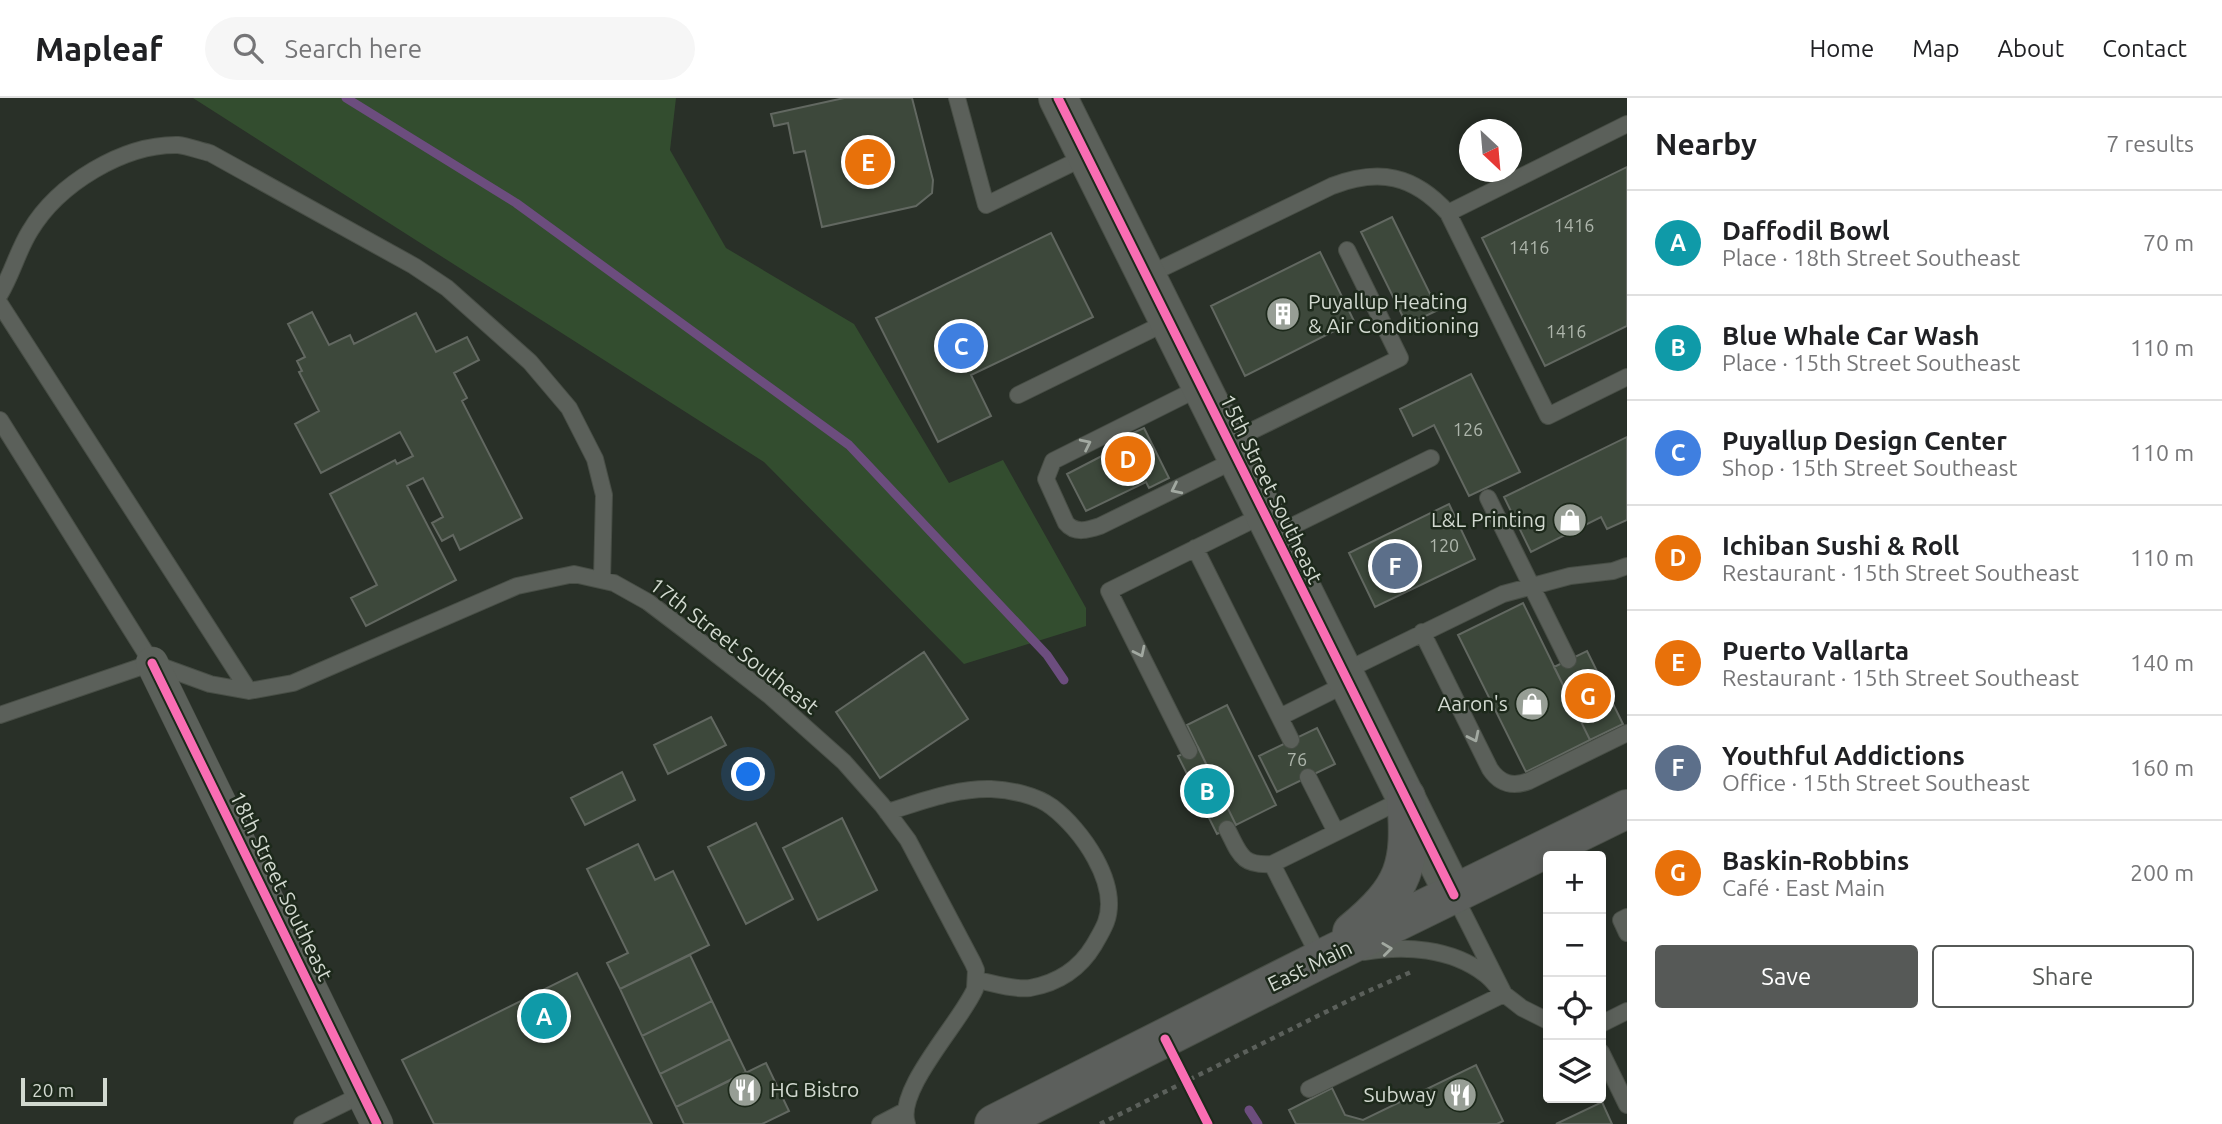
<!DOCTYPE html>
<meta charset="utf-8">
<style>
body{margin:0;font-family:Ubuntu,sans-serif;background:#f6f6f6;color:#202124}
.controls{position:absolute;right:21px;bottom:21px;display:grid;overflow:hidden;border-radius:7px;box-shadow:0 4px 10px #0003}
.controls button{width:63px;height:63px;display:grid;place-items:center;padding:0;border:0;border-bottom:2px solid #e0e0e0;background:#fff;color:#202124;font:35px sans-serif}
.compass{position:absolute;left:1459px;top:21px;width:63px;height:63px;border-radius:50%;background:#fff;box-shadow:0 4px 10px #0003;rotate:154deg}
.scale{position:absolute;left:21px;bottom:18px;width:86px;box-sizing:border-box;padding-left:7px;border:4px solid #d2d9d0;border-top:0;font-size:19px;line-height:24px;white-space:nowrap;color:#d2d9d0;-webkit-text-stroke:5px #1d291b;paint-order:stroke}
.you{position:absolute;left:749px;top:677px;width:24px;height:24px;margin:-18px;border:5px solid #fff;border-radius:50%;background:#1a73e8;box-shadow:0 0 0 10px #1a73e833}
.badge{display:grid;place-items:center;width:46px;height:46px;border-radius:50%;background:#565957;color:#fff;font-size:23px;font-weight:700}
.pin{position:absolute;translate:-50% -50%;border:4px solid #fff;box-shadow:0 2px 7px #0006}
.list{margin:0;padding:0;list-style:none}
h2{display:flex;justify-content:space-between;align-items:center;height:91px;margin:0;padding:0 28px;font-size:30px}
h2 small{font-size:23px;font-weight:400;color:#757577}
.list li{display:grid;grid-template-columns:46px 1fr auto;gap:21px;align-items:center;box-sizing:border-box;height:105px;padding:0 28px;border-top:2px solid #e0e0e0}
.list b{display:block;font-size:26px;white-space:nowrap}
.list p{margin:0;font-size:23px;white-space:nowrap;color:#757577}
.list em{font-size:23px;font-style:normal;color:#757577}
.actions{display:flex;gap:14px;padding:21px 28px}
.actions a{flex:1;padding:16px 0;border:2px solid #565957;border-radius:7px;text-align:center;font-size:24px;color:#565957}
.actions .main{background:#565957;color:#fff}
.icon{flex:none;width:38px;height:38px;fill:none;stroke:currentColor;stroke-width:2;stroke-linecap:round;stroke-linejoin:round}
.map{position:relative;flex:none;width:1627px;height:1026px;overflow:hidden}
header{display:flex;align-items:center;gap:42px;box-sizing:border-box;height:98px;padding:0 35px;background:#fff;border-bottom:2px solid #e0e0e0}
header strong{font-size:33px}
nav{display:flex;gap:38px;margin-inline-start:auto;font-size:24px}
.search{width:490px;height:63px;background:#f6f6f6;display:flex;align-items:center;gap:18px;box-sizing:border-box;padding:0 24px;border-radius:38px;color:#757577;font-size:26px}
main{display:flex}
aside{flex:1;background:#fff}
.map>svg:first-child{display:block}
.green{fill:#334d2f}
.lines{fill:none;stroke-linecap:round;stroke-linejoin:round}
.stream{stroke:#6c4d7e;stroke-width:9}
.building{fill:#3d483b;stroke:#626861;stroke-width:2}
.service-casing{stroke:#484e46;stroke-width:18}
.minor-casing{stroke:#484e46;stroke-width:33}
.tertiary-casing{stroke:#484e46;stroke-width:40}
.secondary-casing{stroke:#484e46;stroke-width:40}
.path{stroke:#5b605b;stroke-width:4.5;stroke-dasharray:5 5;stroke-linecap:butt}
.service{stroke:#5b605a;stroke-width:16}
.minor{stroke:#5b605a;stroke-width:32}
.tertiary{stroke:#5b605a;stroke-width:38}
.secondary{stroke:#5c5f5c;stroke-width:38}
.cycleway-casing{stroke:#1d291b;stroke-width:13}
.cycleway{stroke:#f96db3;stroke-width:9}
.oneway{stroke:#a2a9a1}
.labels{text-anchor:middle;stroke-width:5;stroke-linejoin:round;paint-order:stroke}
.number-label{font-size:18px;fill:#adb5ab}
.poi-label{font-size:21px;fill:#d2d9d0;stroke:#1d291b;text-anchor:end}
.street-label{font-size:21px;fill:#d2d9d0;stroke:#1d291b}
</style>
<header>
<strong>Mapleaf</strong>
<div class="search"><svg class="icon" aria-label="search" viewBox="0 0 24 24"><circle cx="10" cy="10" r="6"/><path d="M15 15l6 6"/></svg>Search here</div>
<nav><a>Home</a><a>Map</a><a>About</a><a>Contact</a></nav>
</header>
<main>
<div class="map">
<svg width="1627" height="1026" viewBox="0 0 1627 1026">
<rect width="100%" height="100%" fill="#293028"/>
<path class="green" d="M193,0H676L670,52L726,150L854,226L949,385L1003,362L1086,510V528L964,566L764,364Z"/>
<g class="lines">
<path class="stream" d="M346,0L516,105L849,347L1047,557L1064,582
M1249,1012L1258,1026"/>
</g>
<path class="building" d="M844,0H912L933,82L932,95L916,108L822,129L805,53L794,55L788,25L774,28L771,16Z
M1627,69V228L1545,268L1482,140Z
M1392,119L1438,212L1407,227L1361,134Z
M1051,135L1093,219L971,277L991,318L938,344L876,220Z
M1320,154L1354,223L1245,278L1211,208Z
M312,214L329,247L350,237L354,246L416,215L436,254L467,239L479,262L454,275L467,300L462,303L522,420L460,452L453,437L442,443L432,425L443,419L423,380L407,388L456,482L366,528L351,500L377,487L330,396L395,362L397,366L413,358L400,334L321,375L295,326L319,313L299,274L302,273L297,263L305,259L288,226Z
M1471,276L1520,374L1469,398L1434,327L1413,338L1400,311Z
M1144,330L1169,380L1149,390L1146,384L1086,413L1067,376L1127,345L1124,339Z
M1627,339V422L1607,431L1601,419L1531,454L1504,399Z
M1449,406L1475,461L1375,509L1349,455Z
M1523,505L1590,642L1526,674L1458,537Z
M1587,553L1623,626L1590,642L1554,569Z
M924,554L968,621L880,680L836,614Z
M1227,607L1276,707L1236,727L1187,627Z
M711,619L726,647L668,676L654,647Z
M1317,630L1335,666L1277,694L1259,658Z
M1198,649L1236,727L1217,736L1178,658Z
M622,674L635,702L585,727L571,700Z
M842,720L877,792L818,822L783,750Z
M756,725L793,801L746,826L708,749Z
M638,746L655,782L673,773L709,847L620,891L607,865L628,855L587,771Z
M690,857L712,903L642,938L620,891Z
M577,875L652,1026H434L402,962Z
M712,903L730,941L660,976L642,938Z
M730,941L746,974L676,1009L660,976Z
M766,965L789,1013L762,1026H684L676,1009Z
M1476,967L1503,1023L1497,1026H1296L1289,1012L1332,990L1345,1017L1363,1022Z
M1602,1004L1612,1026H1556Z"/>
<g class="lines">
<g class="service-casing">
<path id="service" d="M957,0L986,107L1087,58
M1627,26L1448,115L1548,318L1627,279
M1146,178L1332,88C1379,70 1414,77 1448,115
M0,196C12,176 18,152 30,133C58,86 123,46 178,47C188,48 200,53 210,55L414,168L447,190L530,264L569,310L595,361L604,397L602,482
M0,206L249,593
M1201,289L1053,363L1046,381L1066,425C1075,436 1088,432 1100,428L1237,361
M1018,297L1169,223
M0,322L152,565
M1229,344L1400,260L1347,152
M1488,400L1568,562
M1274,437L1431,360
M1195,450L1291,642
M1422,534L1490,671C1500,686 1513,689 1529,683L1627,635
M155,566L210,586L249,593L293,585L517,488L574,476L614,485L648,504L702,545L770,598L844,664L882,707L908,742L973,865L976,872L975,891C961,924 895,992 907,1026
M1343,574L1503,496L1570,478L1613,473L1627,468
M0,617L152,565
M1280,619L1348,585
M1189,653L1109,493L1265,416
M1308,679L1336,734
M887,714C921,704 956,690 991,691C1011,692 1036,697 1052,709C1081,731 1120,785 1106,824C1103,832 1098,840 1094,847C1079,872 1058,885 1030,890C1014,892 993,885 977,882
M1227,731C1240,756 1241,768 1272,766
M1454,797L1504,896L1522,910L1548,923
M1627,819L1621,822L1627,835
M1321,862L1272,766L1406,700
M1601,926L1627,913
M1601,954L1627,1007
M1309,991L1504,896C1498,890 1492,881 1485,876C1451,850 1405,847 1364,854
M302,1026L363,996
M880,1026L903,1014"/>
</g>
<g class="minor-casing">
<path id="minor" d="M152,565L377,1026"/>
</g>
<g class="tertiary-casing">
<path id="tertiary" d="M1058,0L1454,797"/>
</g>
<g class="secondary-casing">
<path id="secondary" d="M1352,834C1405,790 1412,768 1406,699
M994,1026L1319,862L1627,711"/>
</g>
<path class="path" d="M1100,1026L1364,895L1411,874"/>
<use href="#service" class="service"/>
<use href="#minor" class="minor"/>
<use href="#tertiary" class="tertiary"/>
<use href="#secondary" class="secondary"/>
<g class="cycleway-casing">
<path id="cycleway" d="M1058,0L1454,797
M152,565L377,1026
M1165,941L1208,1026"/>
</g>
<use href="#cycleway" class="cycleway"/>
</g>
<defs><path id="oneway-chevron" d="M-2-3.5L2.5 0L-2 3.5" fill="none" stroke-width="1.6" stroke-linecap="round" stroke-linejoin="round" transform="scale(1.75)"/></defs>
<g class="oneway">
<use href="#oneway-chevron" transform="translate(1086 346) rotate(-26)"/>
<use href="#oneway-chevron" transform="translate(1176 391) rotate(154)"/>
<use href="#oneway-chevron" transform="translate(1140 554) rotate(64)"/>
<use href="#oneway-chevron" transform="translate(1474 639) rotate(64)"/>
<use href="#oneway-chevron" transform="translate(1387 851) rotate(-7)"/>
</g>
<defs>
<g id="building-disc" transform="scale(1.75)"><circle r="9.5" fill="#979e95" stroke="#1d291b"/><path d="M-4-6H4V6H1V3H-1V6H-4ZM-2.5-4.3h1.7v1.8h-1.7ZM.8-4.3h1.7v1.8H.8ZM-2.5-1h1.7V.8h-1.7ZM.8-1h1.7V.8H.8Z" fill="#fff"/></g>
<g id="shop-disc" transform="scale(1.75)"><circle r="9.5" fill="#979e95" stroke="#1d291b"/><path d="M-5-2.5h2.3a2.7 3.5 0 0 1 5.4 0H5L5.5 6h-11ZM-1.5-2.5h3a1.5 2.3 0 0 0-3 0Z" fill="#fff"/></g>
<g id="restaurant-disc" transform="scale(1.75)"><circle r="9.5" fill="#979e95" stroke="#1d291b"/><path d="M-5-6h1v4h1v-4h1v4h1v-4h1v5L-1.5 .5V6h-2V.5L-5-1ZM5-6V6H3V1.5H1.5Q1.5-4 5-6Z" fill="#fff"/></g>
</defs>
<g fill-rule="evenodd">
<use href="#building-disc" x="1283" y="216"/>
<use href="#shop-disc" x="1570" y="422"/>
<use href="#shop-disc" x="1532" y="606"/>
<use href="#restaurant-disc" x="745" y="992"/>
<use href="#restaurant-disc" x="1460" y="997"/>
</g>
<g class="labels">
<g class="number-label">
<text x="1574" y="134">1416</text>
<text x="1529" y="156">1416</text>
<text x="1566" y="240">1416</text>
<text x="1468" y="338">126</text>
<text x="1444" y="454">120</text>
<text x="1297" y="668">76</text>
</g>
<g class="poi-label">
<text x="1308" y="211" text-anchor="start">Puyallup Heating<tspan x="1308" dy="24">&amp; Air Conditioning</tspan></text>
<text x="1546" y="429">L&amp;L Printing</text>
<text x="1508" y="613">Aaron's</text>
<text x="770" y="999" text-anchor="start">HG Bistro</text>
<text x="1436" y="1004">Subway</text>
</g>
<g class="street-label">
<text transform="translate(1271 391) rotate(64)" y="7">15th Street Southeast</text>
<text transform="translate(734 548) rotate(38)" y="7">17th Street Southeast</text>
<text transform="translate(281 788) rotate(64)" y="7">18th Street Southeast</text>
<text transform="translate(1310 868) rotate(-26)" y="7">East Main</text>
</g>
</g>
</svg>
<div class="controls">
<button>+</button>
<button>−</button>
<button><svg class="icon" aria-label="locate" viewBox="0 0 24 24"><circle cx="12" cy="12" r="6"/><path d="M12 2v4M12 18v4M2 12h4M18 12h4"/></svg></button>
<button><svg class="icon" aria-label="layers" viewBox="0 0 24 24"><path d="M12 4l9 5-9 5-9-5zM3 14l9 5 9-5"/></svg></button>
</div>
<svg class="compass" viewBox="-18 -18 36 36"><path d="M0-13l5 13h-10z" fill="#e53935"/><path d="M0 13l5-13h-10z" fill="#757577"/></svg>
<div class="scale">20 m</div>
<div class="you"></div>
<div class="pin badge" style="left:544px;top:918px;background:#0f9aa8">A</div>
<div class="pin badge" style="left:1207px;top:693px;background:#0f9aa8">B</div>
<div class="pin badge" style="left:961px;top:248px;background:#3f7fe0">C</div>
<div class="pin badge" style="left:1128px;top:361px;background:#e8710a">D</div>
<div class="pin badge" style="left:868px;top:64px;background:#e8710a">E</div>
<div class="pin badge" style="left:1395px;top:468px;background:#5c6f8a">F</div>
<div class="pin badge" style="left:1588px;top:598px;background:#e8710a">G</div>
</div>
<aside>
<h2>Nearby<small>7 results</small></h2>
<ul class="list">
<li><span class="badge" style="background:#0f9aa8">A</span><div><b>Daffodil Bowl</b><p>Place · 18th Street Southeast</p></div><em>70 m</em></li>
<li><span class="badge" style="background:#0f9aa8">B</span><div><b>Blue Whale Car Wash</b><p>Place · 15th Street Southeast</p></div><em>110 m</em></li>
<li><span class="badge" style="background:#3f7fe0">C</span><div><b>Puyallup Design Center</b><p>Shop · 15th Street Southeast</p></div><em>110 m</em></li>
<li><span class="badge" style="background:#e8710a">D</span><div><b>Ichiban Sushi &amp; Roll</b><p>Restaurant · 15th Street Southeast</p></div><em>110 m</em></li>
<li><span class="badge" style="background:#e8710a">E</span><div><b>Puerto Vallarta</b><p>Restaurant · 15th Street Southeast</p></div><em>140 m</em></li>
<li><span class="badge" style="background:#5c6f8a">F</span><div><b>Youthful Addictions</b><p>Office · 15th Street Southeast</p></div><em>160 m</em></li>
<li><span class="badge" style="background:#e8710a">G</span><div><b>Baskin-Robbins</b><p>Café · East Main</p></div><em>200 m</em></li>
</ul>
<div class="actions"><a class="main">Save</a><a>Share</a></div>
</aside>
</main>
